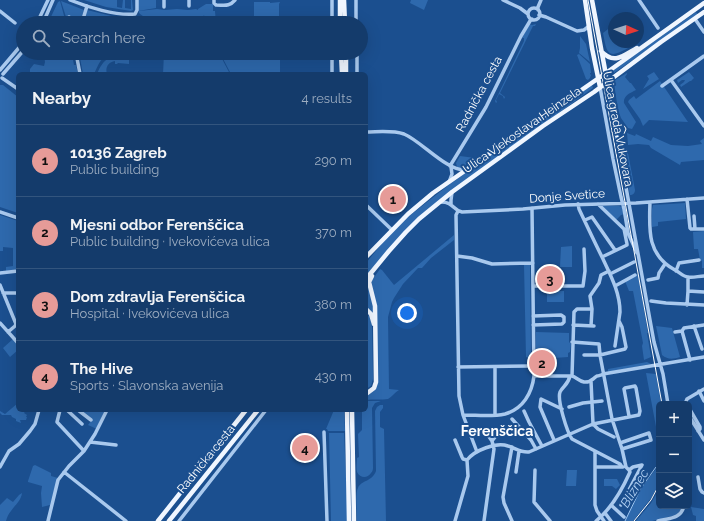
<!DOCTYPE html>
<meta charset="utf-8">
<style>
body{margin:0;font-family:Raleway,sans-serif;background:#214673;color:#f1f3f6}
.controls{position:absolute;right:12px;bottom:12px;display:grid;overflow:hidden;border-radius:6px;box-shadow:0 4px 16px #0002}
.controls button{width:36px;height:36px;display:grid;place-items:center;padding:0;border:0;border-bottom:1px solid #33557e;background:#143b6b;color:#f1f3f6;font:20px sans-serif}
.compass{position:absolute;left:608px;top:12px;width:36px;height:36px;border-radius:50%;background:#143b6b;box-shadow:0 4px 16px #0002;rotate:93deg}
.you{position:absolute;left:407px;top:313px;width:14px;height:14px;margin:-10px;border:3px solid #fff;border-radius:50%;background:#1a73e8;box-shadow:0 0 0 6px #1a73e833}
.badge{display:grid;place-items:center;width:26px;height:26px;border-radius:50%;background:#e69b98;color:#111;font-size:13px;font-weight:700}
.pin{position:absolute;translate:-50% -50%;border:2px solid #fff;box-shadow:0 1px 4px #0006}
.list{margin:0;padding:0;list-style:none}
h2{display:flex;justify-content:space-between;align-items:center;height:52px;margin:0;padding:0 16px;font-size:17px}
h2 small{font-size:13px;font-weight:400;color:#9dadc1}
.list li{display:grid;grid-template-columns:26px 1fr auto;gap:12px;align-items:center;box-sizing:border-box;height:72px;padding:0 16px;border-top:1px solid #33557e}
.list b{display:block;font-size:15px;white-space:nowrap}
.list p{margin:0;font-size:13px;white-space:nowrap;color:#9dadc1}
.list em{font-size:13px;font-style:normal;color:#9dadc1}
.icon{flex:none;width:22px;height:22px;fill:none;stroke:currentColor;stroke-width:2;stroke-linecap:round;stroke-linejoin:round}
.map{position:relative;flex:none;width:704px;height:521px;overflow:hidden}
.search{position:absolute;background:#143b6b;box-shadow:0 4px 16px #0002;left:16px;top:16px;width:352px;height:44px;display:flex;align-items:center;gap:10px;box-sizing:border-box;padding:0 14px;border-radius:22px;color:#9dadc1;font-size:15px}
.panel{position:absolute;background:#143b6b;box-shadow:0 4px 16px #0002;left:16px;top:72px;width:352px;height:340px;border-radius:6px}
.map>svg:first-child{display:block}
.green{fill:#2e69ad}
.lines{fill:none;stroke-linecap:round;stroke-linejoin:round}
.stream{stroke:#9cc4f0;stroke-width:1}
.minor{stroke:#a9c9ee;stroke-width:3.5}
.major{stroke:#f0f6ff;stroke-width:4.5}
.tram{stroke:#fff;stroke-width:1}
.labels{text-anchor:middle;stroke-width:4;stroke-linejoin:round;paint-order:stroke}
.street-label{font-size:12px;fill:#fff;stroke:#1b4f8f}
.water-label{font-size:13px;font-style:italic;fill:#b5d3f5;stroke:#1b4f8f}
.quarter-label{font-size:14px;font-weight:bold;fill:#fff;stroke:#1b4f8f}
</style>
<div class="map">
<svg width="704" height="521" viewBox="0 0 704 521">
<rect width="100%" height="100%" fill="#1b4f8f"/>
<path class="green" d="M84,0H117V7L122,8L123,0H125V8L131,9V0H132L133,10L131,11L106,7Z
M138,0H156V8L138,11Z
M411,0H428L424,10L410,3Z
M60,1L66,23H48L58,2Z
M61,1L84,10L81,19L79,23H74L73,16L66,17Z
M254,2H270V3L280,2L279,4V23H254Z
M206,4H213V11H215L216,23H206L204,15L200,11L204,15L203,17L204,18L205,23H174V20H162L160,22C153,20 144,18 139,13V11L157,9L165,10L177,9L188,10L196,9L198,10V9Z
M87,10L116,17V22L119,23H83Z
M696,12L698,15L614,73L613,70Z
M529,24L532,25L536,24L535,26H533L500,93L505,97L504,99L503,96L499,94L496,100L497,102L496,103L495,101L524,41V38H522Z
M612,26L614,29V42H623L628,48C607,60 607,53 603,33Z
M580,36L586,44L590,62L579,53L580,48Z
M41,53H50L53,55L72,54L74,65H76L78,74H30V69L34,64L44,66L45,62L44,55Z
M81,53H129L127,55C105,56 104,51 94,74H83L80,58H81Z
M164,53H219L230,74H163Z
M220,53H280V74H231Z
M579,54L590,64L591,73H590V74L591,75L590,78L588,80L586,79L577,55Z
M111,58L127,59L129,60V64L118,63L117,64H115V61C108,62 105,68 107,74H97C100,67 103,60 111,58Z
M654,72L659,79L643,89L649,79L647,76Z
M689,72L694,78L691,81H690L681,87L680,85L684,82L685,80H682L678,83L677,80Z
M627,73V74L625,77L630,83H631L636,90C630,93 623,96 624,103L636,122L632,129L628,128L621,118L618,110L614,83L615,80Z
M660,81L688,122L649,120L643,126L640,119L628,102L629,100L634,96L636,99Z
M0,85H3L18,97V213L0,207Z
M592,85L593,88L447,194L366,275V263L384,241L408,217L450,184Z
M627,133L635,136L636,134L651,141L653,137L671,145L688,146L702,144L700,141L704,138V160L681,162L680,165L651,148L649,145L638,144L628,145Z
M627,148L635,190C635,193 633,195 630,195C628,183 620,157 627,148Z
M460,156L475,158L461,168L457,167L456,163Z
M685,203L686,219L658,222V226L652,227V209L653,205Z
M601,206H619L622,207L624,214L621,215L616,220Z
M0,215L18,221L17,268L15,270L6,271V267L13,266V248L3,247V251H0Z
M704,231V268H702V261L700,260L698,249H694L693,232Z
M454,235V240L431,258L422,268H418L403,284L394,298L392,302L388,317L389,389L399,390C395,392 392,397 388,399C382,400 372,399 366,400V395L374,390L376,305L370,283L380,269L382,270L394,285Z
M572,246V267H560L561,247Z
M524,265H530L531,355V356L528,358L526,357Z
M638,274L648,333H647L651,357L644,360L642,346L643,343L633,291H629L625,281Z
M368,285L373,300L374,315L366,307V288Z
M547,291H564V302H547Z
M366,311L370,318L372,324L373,379L371,386L366,389Z
M656,326L672,328L680,357C673,359 668,360 662,355Z
M536,332L569,333V342L571,344L570,352L568,353V357L554,358L552,362H548V358H536Z
M13,339L18,345V350L10,357L3,348Z
M647,362L651,364L608,372V369Z
M646,373L656,374L661,404H659V443Z
M366,401H381L375,403L372,408L373,467C373,469 373,471 371,473C367,479 360,478 357,472C356,468 357,462 357,458L359,457L358,434L362,430V410H366Z
M18,403V410H26L24,413L27,415L26,417H27L26,420H20L21,423L16,421V419L12,417L11,415H2L0,413V411L5,414Z
M380,405H383V408L380,412V427L384,429L386,521H357C357,514 355,493 358,488C361,480 372,482 376,471L375,411L377,407Z
M79,410H106L97,429L88,425L91,421Z
M334,410H344L345,431H328L327,429H326Z
M329,433H344L348,521H331Z
M35,465L51,473V476L58,478L54,490L50,505L42,507L41,493L42,486L28,482V481L33,466Z
M659,465V484L652,497L633,521H625L641,488Z
M567,470H577L576,486H566Z
M604,479H617L620,485L616,489L612,486H604Z
M659,489V506H681V510L676,515L652,521H636L651,503Z
M22,493C21,501 15,505 11,511C8,514 7,518 6,521H0V505L7,498L13,502L19,495Z
M691,507L704,509V521H696V516L693,515Z"/>
<g class="lines">
<path class="stream" d="M625,521L641,488L656,467L659,465"/>
<path class="minor" d="M70,0C87,7 116,16 135,14L137,10V0
M164,0V7
M189,0V6
M214,0V3L216,5C225,5 229,7 235,0
M332,0V23
M356,0V23
M503,0L520,8L528,14
M639,0L658,28
M528 14a6 6 0 1 1 12 0a6 6 0 1 1-12 0Z
M538,10V7L541,0
M0,11L15,23
M539,15L546,17L577,31L584,30L588,27L589,25
M69,17L70,23
M695,19L704,32
M37,23L48,0
M43,23L53,0
M81,23L83,19L87,6
M76,53L80,74
M332,53V74
M357,53V74
M0,70L23,43
M3,74L23,51
M2,78L18,89
M671,80L704,126
M607,82L654,342L663,374L668,404
M662,86L704,56
M600,87L613,159L621,197L624,209L628,233L637,253
M366,132C378,132 392,130 404,134C421,141 447,171 465,170
M450,166L486,107L521,36L530,21L532,19
M449,182L452,174L451,167
M687,199L690,228L691,229H704
M441,202C454,202 452,210 462,212L523,209L565,205L636,203L704,198
M650,202C649,230 647,255 675,270C679,272 684,277 688,277C693,278 699,276 704,276
M451,204V200L452,192
M578,204L579,209C587,226 595,243 603,259C611,276 620,293 620,312L615,346
M598,204L624,229L627,244V245L602,257
M366,205L392,230
M458,211L456,215L459,396L463,415L477,452
M0,212L18,218
M694,216L695,229
M585,220L592,217L615,250
M457,256L472,258L492,264L533,263
M676,271L679,263L699,260
M0,273L18,271
M610,274L634,262
M648,280L658,278L659,273L665,264
M0,285L16,324L15,326L8,332
M533,286H583L585,271L584,249
M615,286L635,275
M688,291L704,292
M3,293H18
M651,301L666,303L704,305
M687,305L688,291V277
M533,316L561,315L564,317V322L562,324L533,325
M0,323L18,343
M573,325L594,326
M591,326L592,309L590,296L599,283L601,275L609,271
M694,326L702,349
M682,331L690,360
M675,332L682,331L684,328L704,325
M572,342L599,344L600,355H584
M458,367L529,366
M495,367V415
M534,376H572C576,377 579,381 584,382C591,383 592,379 597,376C598,376 602,375 603,374L704,357
M570,376C568,385 563,386 560,392C557,400 567,432 572,439L620,464L622,467
M572,376L574,312L577,309H592
M591,381L593,424L598,429L614,437
M699,391L704,401
M685,404L687,399L704,389
M569,407L583,403L602,401
M689,408L700,427V429L698,431
M60,410L57,422L84,451
M67,410L82,424
M78,410L91,420
M524,411L529,422L542,446
M463,415C477,415 492,417 505,414C523,409 532,393 534,376L532,208
M689,416L704,440
M512,419L531,440L536,449
M324,432L327,521
M455,440L462,457L463,459L467,460
M554,440L540,407L541,399L562,409
M492,441L503,427
M90,442L116,445
M620,443L649,433L651,440L622,449
M595,451V505L597,511L604,521
M467,460C475,450 496,442 508,446C515,448 521,453 529,452L593,424L639,415L640,411L636,388L635,386L625,388L624,389L629,416
M0,467L9,451L19,444L30,431L35,424L39,410
M596,467H623
M535,470L534,502L550,521
M64,472L126,521
M516,472L519,451
M698,477L700,489L702,492L704,493
M611,505L624,517
M621,505L642,465L633,467L629,470
M605,513L611,521
M48,521L58,480L69,466L84,451L95,434L107,410
M179,521L266,410
M455,521L468,476L467,460
M484,521L494,449L492,441L485,431
M512,521L504,503L503,497L512,447
M596,521C611,509 622,490 630,472L629,470L626,467L622,449L612,419L600,355L625,349L626,347L622,327L619,321
M658,521C669,518 681,519 684,506"/>
<path class="major" d="M340,0V23
M344,0L345,23
M585,0L592,48L600,87
M592,0L606,75
M601,51C614,65 623,56 637,48
M341,53L342,74
M346,53V74
M366,257L408,214L433,193L606,73L704,3
M366,279L389,251L406,232L419,219L452,192L543,126L594,92L661,42L704,12
M366,309L371,314L374,324
M366,394L374,388L376,382L375,306L369,282L372,276
M347,410L349,521
M352,410L354,521
M158,521L246,410
M169,521L258,410"/>
<path class="tram" d="M588,0L662,404
M610,117C614,124 623,121 626,129L624,134L620,137L615,136L612,132
M634,521L651,500L659,485"/>
</g>
<g class="labels">
<g class="street-label">
<text transform="translate(479 94) rotate(-62)" y="4">Radnička cesta</text>
<text transform="translate(618 129) rotate(79)" y="4">Ulica grada Vukovara</text>
<text transform="translate(522 130) rotate(-35)" y="4">Ulica Vjekoslava Heinzela</text>
<text transform="translate(567 196) rotate(-4)" y="4">Donje Svetice</text>
<text transform="translate(206 459) rotate(-51)" y="4">Radnička cesta</text>
</g>
<g class="water-label">
<text transform="translate(634 488) rotate(-59)" y="5">Bliznec</text>
</g>
<g class="quarter-label">
<text x="497" y="436">Ferenščica</text>
</g>
</g>
</svg>
<div class="controls">
<button>+</button>
<button>−</button>
<button><svg class="icon" aria-label="layers" viewBox="0 0 24 24"><path d="M12 4l9 5-9 5-9-5zM3 14l9 5 9-5"/></svg></button>
</div>
<svg class="compass" viewBox="-18 -18 36 36"><path d="M0-13l5 13h-10z" fill="#e53935"/><path d="M0 13l5-13h-10z" fill="#9dadc1"/></svg>
<div class="you"></div>
<div class="pin badge" style="left:393px;top:199px">1</div>
<div class="pin badge" style="left:542px;top:363px">2</div>
<div class="pin badge" style="left:550px;top:279px">3</div>
<div class="pin badge" style="left:305px;top:448px">4</div>
<div class="search"><svg class="icon" aria-label="search" viewBox="0 0 24 24"><circle cx="10" cy="10" r="6"/><path d="M15 15l6 6"/></svg>Search here</div>
<section class="panel">
<h2>Nearby<small>4 results</small></h2>
<ul class="list">
<li><span class="badge">1</span><div><b>10136 Zagreb</b><p>Public building</p></div><em>290 m</em></li>
<li><span class="badge">2</span><div><b>Mjesni odbor Ferenščica</b><p>Public building · Ivekovićeva ulica</p></div><em>370 m</em></li>
<li><span class="badge">3</span><div><b>Dom zdravlja Ferenščica</b><p>Hospital · Ivekovićeva ulica</p></div><em>380 m</em></li>
<li><span class="badge">4</span><div><b>The Hive</b><p>Sports · Slavonska avenija</p></div><em>430 m</em></li>
</ul>
</section>
</div>
